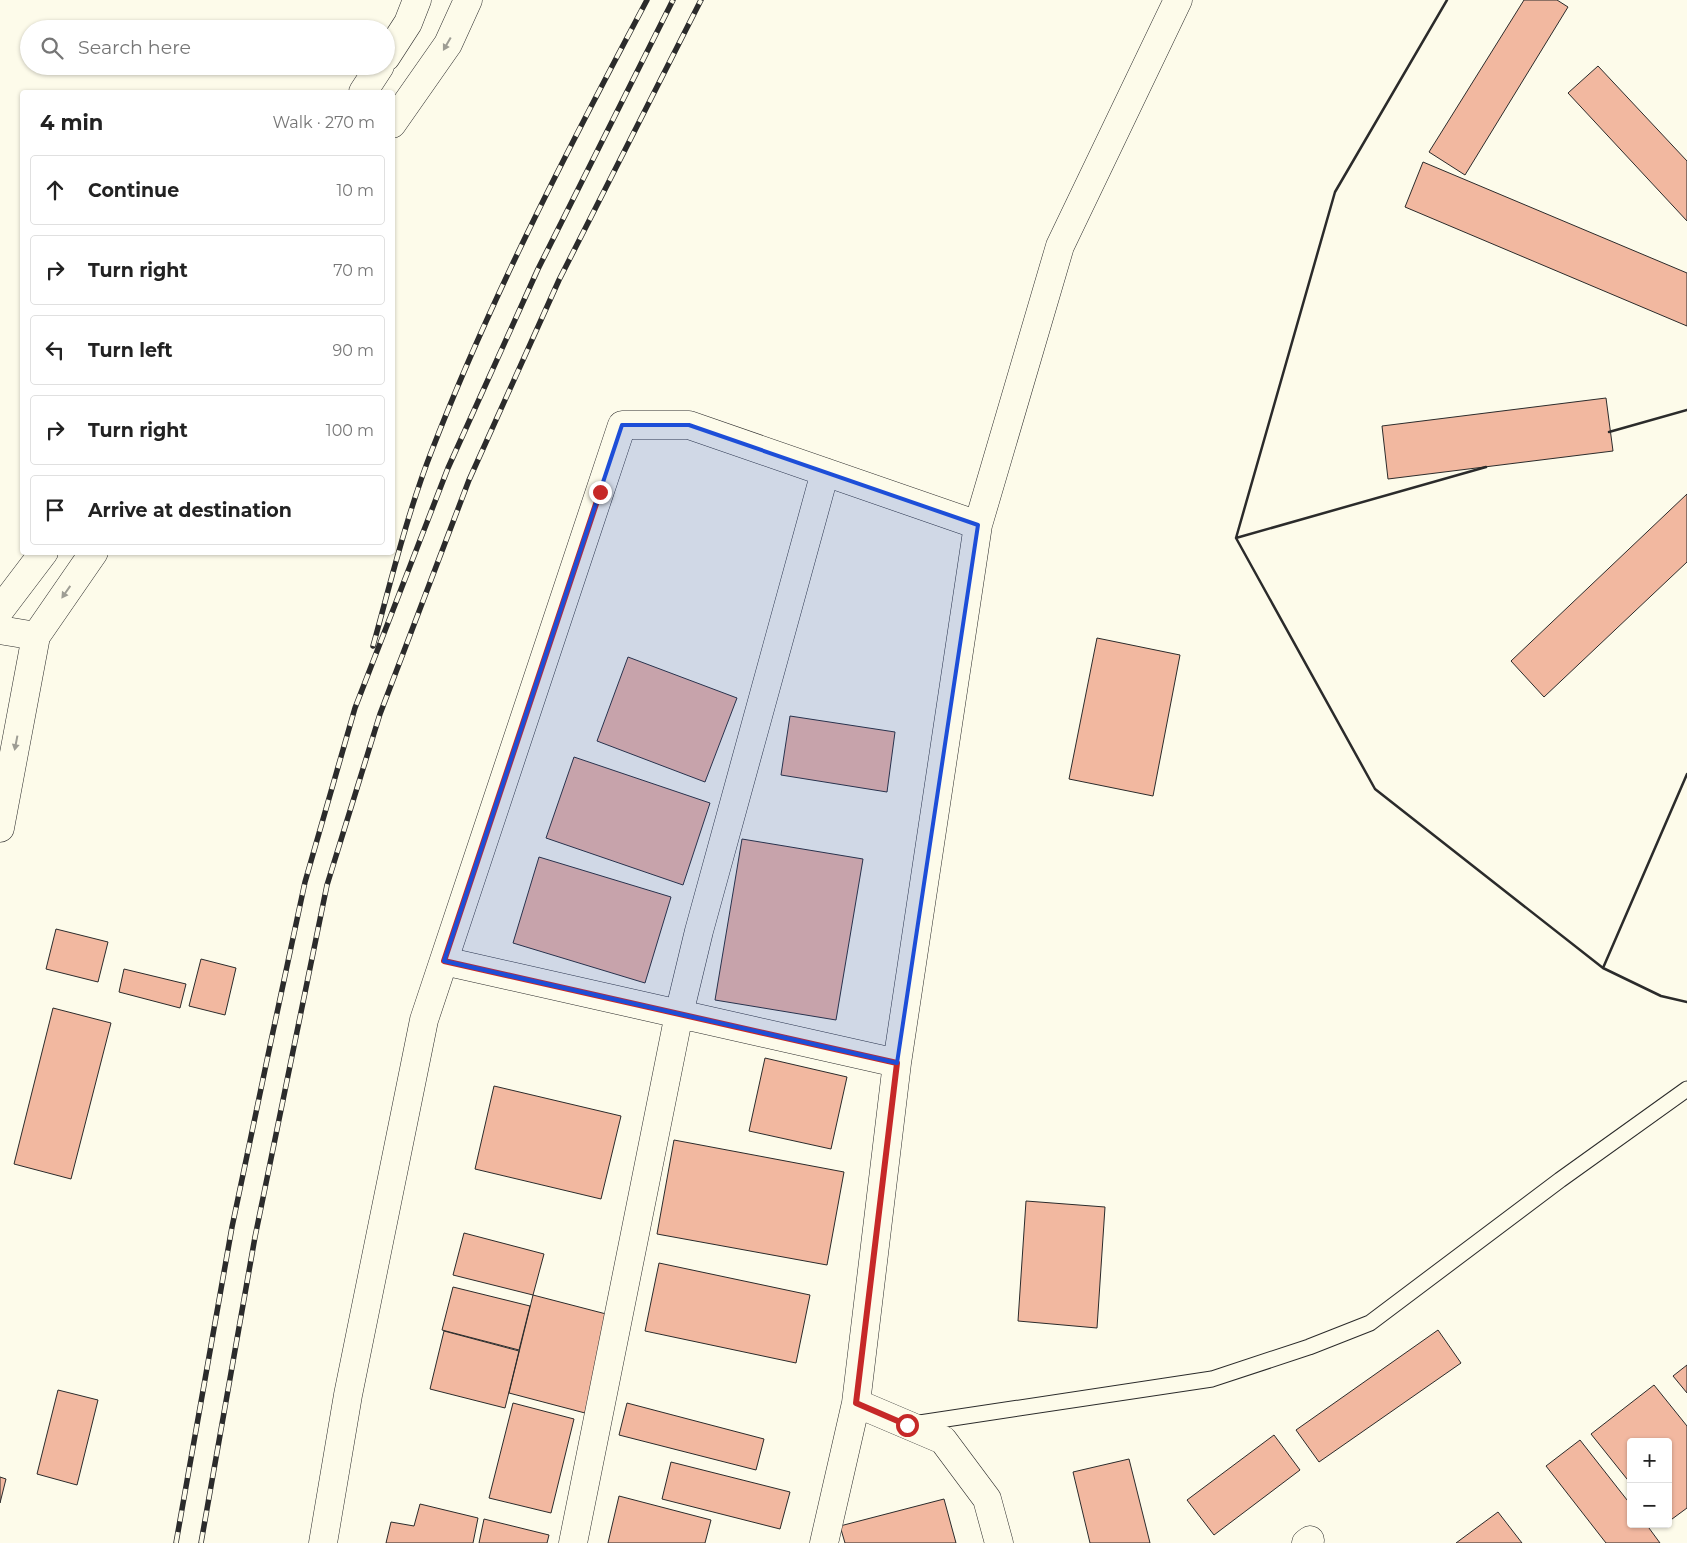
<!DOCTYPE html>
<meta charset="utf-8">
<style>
body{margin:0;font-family:Montserrat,sans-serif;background:#f6f6f6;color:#222}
.controls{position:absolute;right:15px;bottom:15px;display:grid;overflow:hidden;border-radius:5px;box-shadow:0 1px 4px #0004}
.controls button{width:45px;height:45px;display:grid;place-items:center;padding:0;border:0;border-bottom:1px solid #e0e0e0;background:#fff;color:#222;font:25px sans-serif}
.stop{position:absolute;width:15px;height:15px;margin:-11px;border:4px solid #c62828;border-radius:50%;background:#fff}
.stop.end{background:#c62828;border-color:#fff;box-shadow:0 1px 5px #0008}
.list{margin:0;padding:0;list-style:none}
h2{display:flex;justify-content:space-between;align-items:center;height:65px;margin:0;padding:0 20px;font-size:21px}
h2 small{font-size:16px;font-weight:400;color:#767676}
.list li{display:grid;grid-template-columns:32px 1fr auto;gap:15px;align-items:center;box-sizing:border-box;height:70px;margin:0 10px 10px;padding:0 10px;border:1px solid #e0e0e0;border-radius:5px}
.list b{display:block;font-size:19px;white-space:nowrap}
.list em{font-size:16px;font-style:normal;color:#767676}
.icon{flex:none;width:28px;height:28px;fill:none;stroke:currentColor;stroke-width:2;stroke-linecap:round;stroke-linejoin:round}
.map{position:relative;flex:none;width:1687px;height:1543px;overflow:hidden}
.search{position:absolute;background:#fff;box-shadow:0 1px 4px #0004;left:20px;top:20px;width:375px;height:55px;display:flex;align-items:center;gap:12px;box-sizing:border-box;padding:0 18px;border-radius:28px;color:#767676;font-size:19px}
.panel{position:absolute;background:#fff;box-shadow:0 1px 4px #0004;left:20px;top:90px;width:375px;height:465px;border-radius:5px}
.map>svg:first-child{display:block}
.building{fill:#f2b8a0;stroke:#2b2b2b}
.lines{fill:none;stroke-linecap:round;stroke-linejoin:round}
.service-casing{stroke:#2b2b2b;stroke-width:17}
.minor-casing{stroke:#2b2b2b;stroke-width:29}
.tertiary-casing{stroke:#2b2b2b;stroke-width:29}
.service{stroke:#fdfbea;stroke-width:15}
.minor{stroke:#fdfbea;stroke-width:28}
.tertiary{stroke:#fdfbea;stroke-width:28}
.rail-casing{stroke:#2b2b2b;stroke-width:5.5}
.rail{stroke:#fdfbea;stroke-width:4;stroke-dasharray:11;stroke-linecap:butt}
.wall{stroke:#2b2b2b;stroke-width:2.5}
.oneway{fill:#9e9d94}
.route{stroke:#c62828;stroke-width:6}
.marked{fill:#1d4ed8;fill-opacity:0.2;stroke:#1d4ed8;stroke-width:4;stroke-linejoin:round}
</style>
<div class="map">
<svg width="1687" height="1543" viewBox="0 0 1687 1543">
<rect width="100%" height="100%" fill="#fdfbea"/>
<path class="building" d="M1524,0H1557L1568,7L1465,175L1429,152Z
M1598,66L1687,161V221L1568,93Z
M1423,162L1687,273V326L1405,207Z
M1606,398L1613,451L1388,479L1382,426Z
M1687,494V562L1544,697L1511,661Z
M1097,638L1180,655L1153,796L1069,779Z
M628,657L737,698L705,782L597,741Z
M790,716L895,732L887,792L781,775Z
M574,757L710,803L683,885L546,838Z
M742,839L863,859L836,1020L715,1000Z
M539,857L671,897L645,983L513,943Z
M56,929L108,942L98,982L46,969Z
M201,959L236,968L225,1015L189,1006Z
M124,969L186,984L180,1008L119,992Z
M53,1008L111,1023L71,1179L14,1164Z
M765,1058L847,1077L831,1149L749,1131Z
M494,1086L621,1116L601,1199L475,1169Z
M674,1140L844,1172L827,1265L657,1234Z
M1026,1201L1105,1207L1097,1328L1018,1321Z
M464,1233L544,1254L533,1295L453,1275Z
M659,1263L810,1295L796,1363L645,1331Z
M453,1287L530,1306L519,1350L442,1330Z
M533,1295L610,1315L585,1413L509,1393Z
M1438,1330L1461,1363L1319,1462L1296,1430Z
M444,1331L519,1351L505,1408L430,1389Z
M1687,1365V1393L1673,1376Z
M1654,1385L1687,1426V1508L1668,1522V1442H1631V1484L1591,1434Z
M58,1390L98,1400L77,1485L37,1474Z
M513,1403L574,1419L551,1513L489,1498Z
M627,1403L764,1439L756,1470L619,1435Z
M1274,1435L1300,1470L1214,1535L1187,1500Z
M1580,1440L1631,1505V1524H1646L1660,1543H1606L1546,1466Z
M1129,1459L1150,1543H1090L1073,1472Z
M671,1462L790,1492L780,1529L662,1499Z
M0,1477L6,1479L0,1503Z
M619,1496L711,1520L705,1543H608Z
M944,1499L956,1543H845L840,1526Z
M420,1504L478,1518L473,1543H386L391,1522L414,1526Z
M1498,1512L1522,1543H1456Z
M484,1519L549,1535L547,1543H479Z"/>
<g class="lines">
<g class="service-casing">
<path id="service" d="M913,1424L1212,1379L1309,1347L1370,1323L1560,1180L1687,1089"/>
</g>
<g class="minor-casing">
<path id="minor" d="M0,630L36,636
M444,961L897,1063
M856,1403L943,1440L987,1499L999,1543
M323,1543L348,1395L424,1020L622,425H689L978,525
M573,1543L679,1014L699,931L825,472
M824,1543L856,1403L897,1063L978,525L1060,246L1178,0
M1306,1543L1310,1540"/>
</g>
<g class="tertiary-casing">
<path id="tertiary" d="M386,57L408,23L417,0
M363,92L380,66
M392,124L448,44L468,0
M0,610L44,552
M0,828L36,636L94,552"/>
</g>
<use href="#service" class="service"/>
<use href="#minor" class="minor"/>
<use href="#tertiary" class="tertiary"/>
<g class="rail-casing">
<path id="rail" d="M373,646C391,581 407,514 432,450C492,295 569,147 647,0
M176,1543L232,1227L271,1041L305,882L355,708L448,468L538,269L673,0
M201,1543L255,1237L327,885L380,714L469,480L559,280L701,0"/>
</g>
<use href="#rail" class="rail"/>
<path class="wall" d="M1447,0L1335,192L1236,538L1375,789L1603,968L1661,996L1687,1002
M1609,432L1687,410
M1236,538L1486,467
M1603,968L1687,774"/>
</g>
<defs><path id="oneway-solid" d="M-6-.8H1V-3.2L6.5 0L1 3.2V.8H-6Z" transform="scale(1.25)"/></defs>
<g class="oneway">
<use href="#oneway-solid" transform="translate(447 44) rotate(120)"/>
<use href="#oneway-solid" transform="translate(66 592) rotate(125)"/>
<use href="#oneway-solid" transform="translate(16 743) rotate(101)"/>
</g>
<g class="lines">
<path class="route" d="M600,492L444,961L897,1063L856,1403L907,1425"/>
</g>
<path class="marked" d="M622,425H689L978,525L897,1063L444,961Z"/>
</svg>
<div class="controls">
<button>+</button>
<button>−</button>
</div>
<div class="stop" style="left:907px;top:1425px"></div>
<div class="stop end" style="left:600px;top:492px"></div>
<div class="search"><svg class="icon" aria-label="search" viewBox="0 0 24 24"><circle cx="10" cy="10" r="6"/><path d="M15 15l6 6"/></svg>Search here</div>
<section class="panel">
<h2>4 min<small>Walk · 270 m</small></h2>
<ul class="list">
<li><svg class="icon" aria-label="ahead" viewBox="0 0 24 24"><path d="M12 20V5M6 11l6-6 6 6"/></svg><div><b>Continue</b></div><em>10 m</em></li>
<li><svg class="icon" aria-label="right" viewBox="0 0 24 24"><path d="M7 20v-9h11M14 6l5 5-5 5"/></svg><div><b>Turn right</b></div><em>70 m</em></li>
<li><svg class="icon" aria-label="left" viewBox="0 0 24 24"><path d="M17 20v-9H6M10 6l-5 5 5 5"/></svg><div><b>Turn left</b></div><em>90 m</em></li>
<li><svg class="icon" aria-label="right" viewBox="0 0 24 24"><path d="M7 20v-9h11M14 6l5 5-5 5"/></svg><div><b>Turn right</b></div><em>100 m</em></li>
<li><svg class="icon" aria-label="arrive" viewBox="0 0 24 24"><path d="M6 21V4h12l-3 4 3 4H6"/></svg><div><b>Arrive at destination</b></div></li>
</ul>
</section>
</div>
